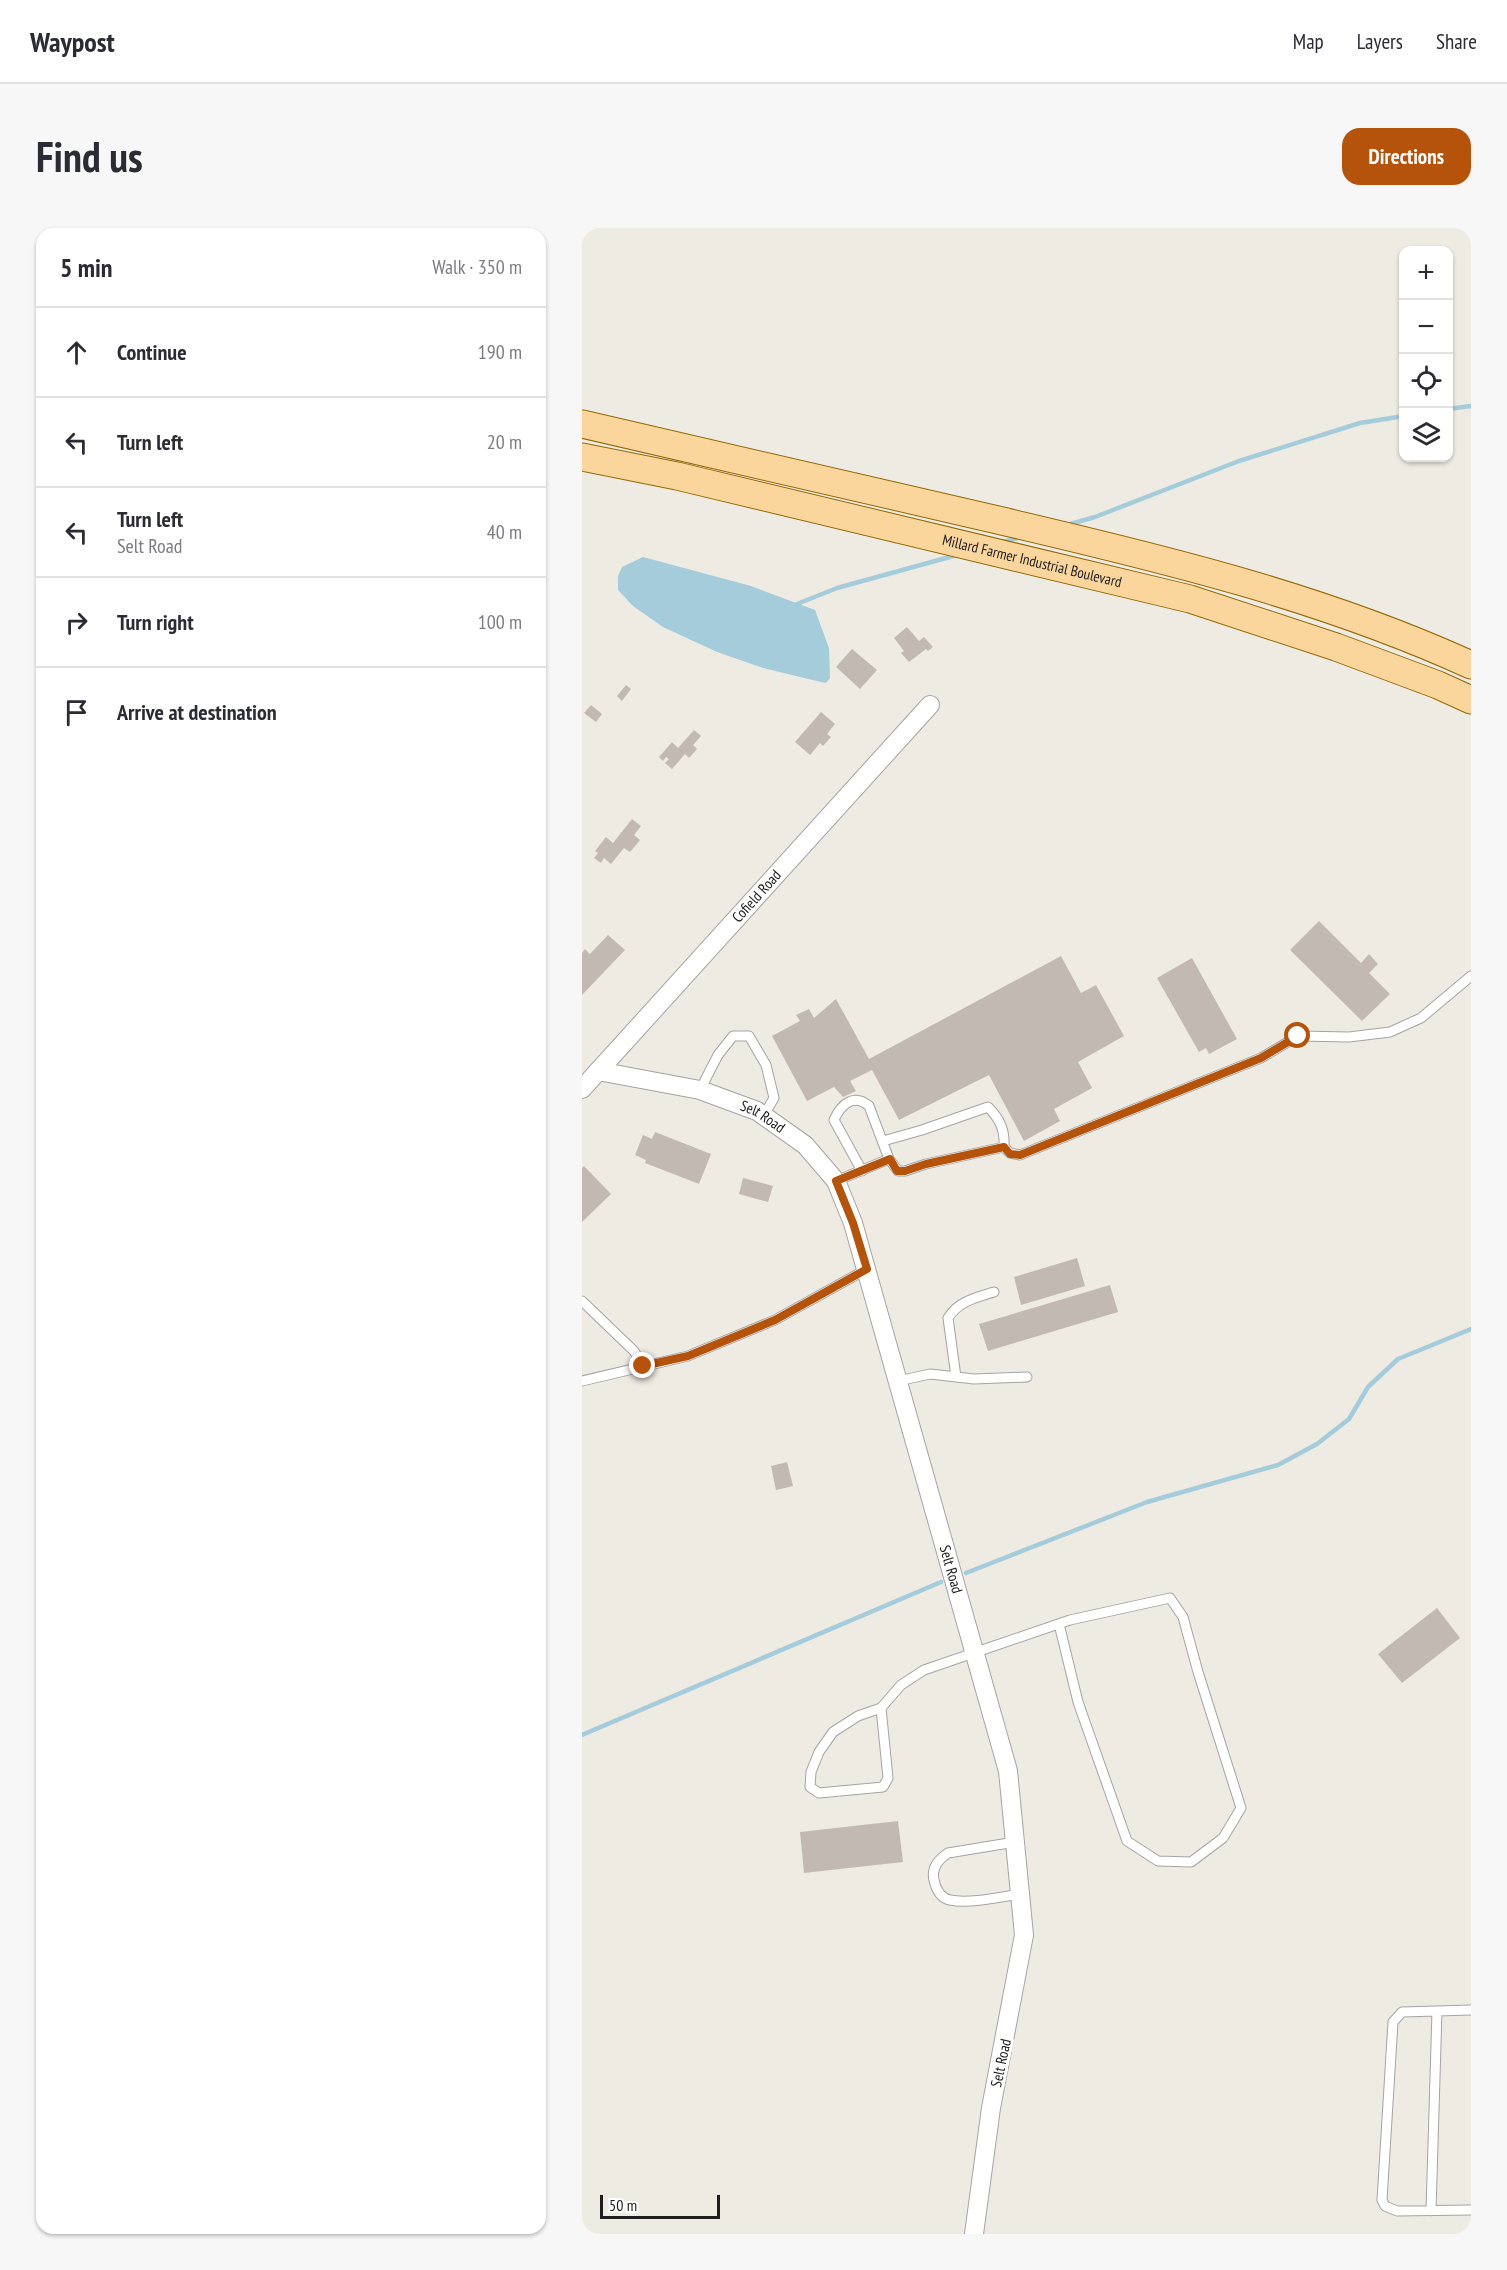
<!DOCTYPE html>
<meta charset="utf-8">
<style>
body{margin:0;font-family:"PT Sans Narrow",sans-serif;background:#f7f7f7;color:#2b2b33}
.controls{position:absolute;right:18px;top:18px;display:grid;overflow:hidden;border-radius:12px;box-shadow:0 2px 4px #0004}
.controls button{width:54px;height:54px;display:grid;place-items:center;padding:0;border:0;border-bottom:2px solid #e1e1e2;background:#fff;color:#2b2b33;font:30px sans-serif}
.scale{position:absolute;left:18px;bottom:15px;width:120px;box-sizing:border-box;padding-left:6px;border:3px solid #1d1d1d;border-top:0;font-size:16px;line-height:21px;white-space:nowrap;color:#1d1d1d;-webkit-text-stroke:4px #fff;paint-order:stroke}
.stop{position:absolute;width:18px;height:18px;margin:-14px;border:4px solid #b45309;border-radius:50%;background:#fff}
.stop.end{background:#b45309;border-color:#fff;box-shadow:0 2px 6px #0008}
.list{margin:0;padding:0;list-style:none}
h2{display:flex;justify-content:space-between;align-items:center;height:78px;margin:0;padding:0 24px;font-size:26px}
h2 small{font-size:20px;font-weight:400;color:#7c7c81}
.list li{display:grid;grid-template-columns:39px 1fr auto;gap:18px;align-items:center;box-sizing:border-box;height:90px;padding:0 24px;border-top:2px solid #e1e1e2}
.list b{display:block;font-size:22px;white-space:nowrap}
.list p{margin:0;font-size:20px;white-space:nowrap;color:#7c7c81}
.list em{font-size:20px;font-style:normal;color:#7c7c81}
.icon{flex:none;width:33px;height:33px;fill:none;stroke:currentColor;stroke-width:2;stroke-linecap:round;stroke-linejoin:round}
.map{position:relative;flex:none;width:889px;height:2006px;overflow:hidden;border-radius:18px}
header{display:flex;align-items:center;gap:36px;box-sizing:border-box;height:84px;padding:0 30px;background:#fff;border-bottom:2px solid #e1e1e2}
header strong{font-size:28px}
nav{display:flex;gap:33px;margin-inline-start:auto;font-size:21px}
.intro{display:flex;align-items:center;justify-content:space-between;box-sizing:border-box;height:144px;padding:0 36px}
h1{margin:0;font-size:42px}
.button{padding:15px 27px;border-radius:18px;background:#b45309;color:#fff;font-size:21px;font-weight:700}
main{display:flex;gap:36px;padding:0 36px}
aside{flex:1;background:#fff;border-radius:18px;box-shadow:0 2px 4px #0004}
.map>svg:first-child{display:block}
.water{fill:#a4ccdb}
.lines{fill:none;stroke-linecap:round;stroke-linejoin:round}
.stream{stroke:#a4ccdb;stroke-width:4.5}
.building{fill:#c2bab2}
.lane-casing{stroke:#a4a4a4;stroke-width:11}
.street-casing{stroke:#a4a4a4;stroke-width:20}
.primary-casing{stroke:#936903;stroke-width:29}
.lane{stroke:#fff;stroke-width:9}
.street{stroke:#fff;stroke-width:18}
.primary{stroke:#fad59c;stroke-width:27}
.route{stroke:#b45309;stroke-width:8}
.labels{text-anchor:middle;stroke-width:6;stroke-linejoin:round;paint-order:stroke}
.street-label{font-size:15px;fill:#1d1d1d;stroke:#fff}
</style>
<header>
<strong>Waypost</strong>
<nav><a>Map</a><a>Layers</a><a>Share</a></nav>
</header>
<div class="intro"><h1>Find us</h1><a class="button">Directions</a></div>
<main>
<aside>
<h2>5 min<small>Walk · 350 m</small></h2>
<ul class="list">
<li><svg class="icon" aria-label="ahead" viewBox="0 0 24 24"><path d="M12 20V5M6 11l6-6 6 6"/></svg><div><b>Continue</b></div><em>190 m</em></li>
<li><svg class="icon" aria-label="left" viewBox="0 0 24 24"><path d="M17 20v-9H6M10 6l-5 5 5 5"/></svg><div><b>Turn left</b></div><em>20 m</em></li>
<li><svg class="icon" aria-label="left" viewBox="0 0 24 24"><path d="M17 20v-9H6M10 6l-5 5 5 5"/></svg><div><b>Turn left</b><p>Selt Road</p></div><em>40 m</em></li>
<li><svg class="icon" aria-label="right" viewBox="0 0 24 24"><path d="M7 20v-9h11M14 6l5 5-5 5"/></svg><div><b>Turn right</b></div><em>100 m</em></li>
<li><svg class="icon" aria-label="arrive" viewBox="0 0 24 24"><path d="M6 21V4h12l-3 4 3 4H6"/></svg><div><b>Arrive at destination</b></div></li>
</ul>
</aside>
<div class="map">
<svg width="889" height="2006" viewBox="0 0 889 2006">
<rect width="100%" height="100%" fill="#eeebe3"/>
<path class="water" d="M61,329L169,358L233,382L247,420L248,450L244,455L239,454L181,440L135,424L81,399L51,378L36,362V348L40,339Z"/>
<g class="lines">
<path class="stream" d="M866,181L889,178
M485,297L513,289L657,233L778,195L822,188
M421,314L439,309
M215,376L255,360L375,327
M384,1345L565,1274L696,1237L735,1216L767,1191L786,1159L816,1131L889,1101
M0,1507L359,1354"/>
</g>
<path class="building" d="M325,399L337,413L342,409L351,419L346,423L344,421L327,434L319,425L322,423L312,410Z
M270,421L295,442L278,461L254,439Z
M44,457L49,461L40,473L35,468Z
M9,477L20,486L14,494L2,485Z
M239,484L253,496L245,506L249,509L241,518L238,515L228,527L213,514Z
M112,502L119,508L111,517L115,521L107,530L103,526L90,541L83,535L87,531L84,529L81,533L77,529L90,514L96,520Z
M50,591L59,598L52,607L58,612L48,624L42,620L29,636L22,630L19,635L12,630L16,625L13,623L24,609L31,615Z
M737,693L779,735L787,726L796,736L787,745L808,766L780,793L708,722Z
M26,707L43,722L0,767V725L3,721L8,726Z
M479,728L499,765L514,757L542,808L496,834L510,860L472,881L478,893L442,913L407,847L317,892L290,842L268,853L274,863L261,869L252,859L225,873L190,808L218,793L214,787L227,781L232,790L254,771L287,831Z
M610,730L655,811L627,826L624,820L617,824L575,750Z
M73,904L129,926L117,956L63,935L64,932L53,927L61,907L70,911Z
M2,938L29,966L0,994V940Z
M161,950L191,958L186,974L157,966Z
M495,1030L503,1058L439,1077L432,1049Z
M528,1057L536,1084L406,1123L397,1096Z
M205,1234L211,1258L194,1262L189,1238Z
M855,1380L878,1410L820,1455L796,1426Z
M316,1593L321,1634L222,1645L218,1604Z"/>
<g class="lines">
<g class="lane-casing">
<path id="lane" d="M118,862L136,827L151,808H167L184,837L192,870L182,887
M301,913L340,902L406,879C418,891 423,902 422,919L428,925L438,927L679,830L716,808L767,809L808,804L839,790L889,748
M280,943L252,892C259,876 272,865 287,878L307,931L316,943H323L344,936L422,919
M254,953L307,931
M0,1073L52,1123L61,1138
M374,1149L366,1090C377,1073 393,1070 412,1064
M0,1153L106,1128L193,1092L285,1041
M316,1153L348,1146L392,1151L445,1149
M299,1480L306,1550L301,1559L237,1565L228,1559L229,1544L237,1524L251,1504L276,1488L299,1480L319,1457L342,1442L488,1392L588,1370L601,1389L616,1444L659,1580L641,1610L609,1634L576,1633L545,1613L496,1474L477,1396
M433,1614L366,1625C357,1631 349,1640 352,1652C354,1661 358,1670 368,1672C387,1676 418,1669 438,1666
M889,1782L820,1784L811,1794L800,1972L803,1978L815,1983L889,1982
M849,1983L855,1783"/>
</g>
<g class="street-casing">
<g id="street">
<path id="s1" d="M16,843L118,862L175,883L223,917L254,953L271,995L426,1543L442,1707L409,1880L392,2006"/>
<path id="s2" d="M0,861L348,477"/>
</g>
</g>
<g class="primary-casing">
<g id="primary">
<path d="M0,196C140,227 280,260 420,293C579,330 740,369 889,437"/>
<path id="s3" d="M0,229L95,248L608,371L754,419L856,457L889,472"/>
</g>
</g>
<use href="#lane" class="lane"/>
<use href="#street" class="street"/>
<use href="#primary" class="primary"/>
</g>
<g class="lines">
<path class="route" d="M61,1138L106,1128L193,1092L285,1041L271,995L254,953L308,931L315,943H323L344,936L422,919L428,926L438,927L679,830L716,808"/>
</g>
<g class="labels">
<g class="street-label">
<text dy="5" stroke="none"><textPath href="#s3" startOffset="462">Millard Farmer Industrial Boulevard</textPath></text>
<text dy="5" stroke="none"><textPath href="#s2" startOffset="260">Cofield Road</textPath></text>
<text dy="5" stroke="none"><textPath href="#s1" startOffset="172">Selt Road</textPath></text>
<text dy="5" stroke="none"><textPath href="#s1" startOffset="676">Selt Road</textPath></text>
<text transform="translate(419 1835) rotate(-78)" y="5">Selt Road</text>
</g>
</g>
</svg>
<div class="controls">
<button>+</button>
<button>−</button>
<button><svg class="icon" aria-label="locate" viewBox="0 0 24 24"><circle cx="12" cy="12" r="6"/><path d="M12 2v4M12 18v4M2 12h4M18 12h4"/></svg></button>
<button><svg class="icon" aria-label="layers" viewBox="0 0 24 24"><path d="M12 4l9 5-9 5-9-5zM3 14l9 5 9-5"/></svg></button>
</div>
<div class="scale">50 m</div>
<div class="stop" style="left:716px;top:808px"></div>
<div class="stop end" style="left:61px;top:1138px"></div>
</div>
</main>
